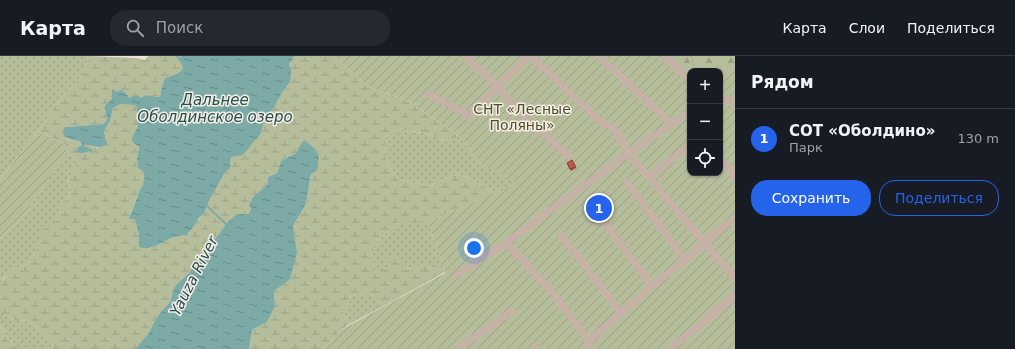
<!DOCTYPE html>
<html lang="ru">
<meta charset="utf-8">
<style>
body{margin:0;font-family:"DejaVu Sans",sans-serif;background:#242831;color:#f1f3f6}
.controls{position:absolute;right:12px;top:12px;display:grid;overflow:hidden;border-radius:8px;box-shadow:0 1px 3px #0004}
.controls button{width:36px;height:36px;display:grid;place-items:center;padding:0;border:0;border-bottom:1px solid #363941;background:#171b24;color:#f1f3f6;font:20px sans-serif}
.you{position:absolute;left:474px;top:192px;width:14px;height:14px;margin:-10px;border:3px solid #fff;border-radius:50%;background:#1a73e8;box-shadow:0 0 0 6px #1a73e833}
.badge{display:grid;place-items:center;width:26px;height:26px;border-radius:50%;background:#2563eb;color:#fff;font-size:13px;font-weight:700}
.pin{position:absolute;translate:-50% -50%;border:2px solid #fff;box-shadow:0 1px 4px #0006}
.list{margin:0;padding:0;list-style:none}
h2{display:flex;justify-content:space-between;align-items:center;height:52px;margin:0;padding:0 16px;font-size:17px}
h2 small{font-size:13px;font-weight:400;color:#9ea1a6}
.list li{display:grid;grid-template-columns:26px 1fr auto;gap:12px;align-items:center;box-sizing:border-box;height:60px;padding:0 16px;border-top:1px solid #363941}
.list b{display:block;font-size:15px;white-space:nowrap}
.list p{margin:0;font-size:13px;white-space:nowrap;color:#9ea1a6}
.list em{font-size:13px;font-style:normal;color:#9ea1a6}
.actions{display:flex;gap:8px;padding:12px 16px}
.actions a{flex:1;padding:9px 0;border:1px solid #2563eb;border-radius:16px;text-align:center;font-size:14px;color:#2563eb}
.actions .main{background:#2563eb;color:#fff}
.icon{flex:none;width:22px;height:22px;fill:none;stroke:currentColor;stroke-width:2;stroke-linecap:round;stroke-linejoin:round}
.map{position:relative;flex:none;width:735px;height:293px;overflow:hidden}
header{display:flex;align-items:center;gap:24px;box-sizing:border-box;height:56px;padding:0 20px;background:#171b24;border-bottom:1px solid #363941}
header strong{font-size:19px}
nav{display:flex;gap:22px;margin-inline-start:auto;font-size:14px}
.search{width:280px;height:36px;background:#242831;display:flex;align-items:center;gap:10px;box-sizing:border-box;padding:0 14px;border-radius:16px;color:#9ea1a6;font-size:15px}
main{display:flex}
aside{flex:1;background:#171b24}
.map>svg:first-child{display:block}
.grass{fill:url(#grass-dots)}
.forest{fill:url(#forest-firs)}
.wetland{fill:url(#wetland-marsh)}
.garden{fill:url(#garden-furrows)}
.water{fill:url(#water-ripples)}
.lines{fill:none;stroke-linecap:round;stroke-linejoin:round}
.stream{stroke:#7baaa7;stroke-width:2}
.path{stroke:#b29b91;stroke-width:1;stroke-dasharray:2 2;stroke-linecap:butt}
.minor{stroke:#c6b1a7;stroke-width:7}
.wall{fill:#a34c3f}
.building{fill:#bd5849;stroke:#843e33}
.labels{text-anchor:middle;stroke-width:3;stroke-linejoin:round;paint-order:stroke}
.park-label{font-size:14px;fill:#47502c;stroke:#f7ede5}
.water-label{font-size:15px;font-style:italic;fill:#1f514f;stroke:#f7ede5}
</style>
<header>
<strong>Карта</strong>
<div class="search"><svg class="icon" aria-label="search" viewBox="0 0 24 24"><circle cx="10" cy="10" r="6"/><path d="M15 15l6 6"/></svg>Поиск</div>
<nav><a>Карта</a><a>Слои</a><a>Поделиться</a></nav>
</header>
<main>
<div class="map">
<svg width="735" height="293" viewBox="0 0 735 293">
<defs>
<pattern id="grass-dots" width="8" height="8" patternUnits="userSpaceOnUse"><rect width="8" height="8" fill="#b6bd9b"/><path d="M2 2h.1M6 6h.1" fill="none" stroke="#9da286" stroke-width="1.8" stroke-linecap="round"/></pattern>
<pattern id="forest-firs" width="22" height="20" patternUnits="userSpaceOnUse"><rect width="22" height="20" fill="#b6bd9b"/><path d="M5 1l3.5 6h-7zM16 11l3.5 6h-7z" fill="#9da286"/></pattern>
<pattern id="wetland-marsh" width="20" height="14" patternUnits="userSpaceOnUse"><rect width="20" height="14" fill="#b6bd9b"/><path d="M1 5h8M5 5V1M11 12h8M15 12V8" fill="none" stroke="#9da286"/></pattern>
<pattern id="garden-furrows" width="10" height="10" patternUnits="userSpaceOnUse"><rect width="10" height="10" fill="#b6bd9b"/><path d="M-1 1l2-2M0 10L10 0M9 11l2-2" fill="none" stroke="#9da286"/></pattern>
<pattern id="water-ripples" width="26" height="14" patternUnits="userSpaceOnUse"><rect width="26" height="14" fill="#7baaa7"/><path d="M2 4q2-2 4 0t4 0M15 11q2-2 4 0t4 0" fill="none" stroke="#658a88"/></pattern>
</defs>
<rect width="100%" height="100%" fill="#efe2da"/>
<path class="grass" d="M0,0H88L84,18L61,42L38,75L0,123Z
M396,73L424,77L445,85L460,81L479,106L517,128L496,137L466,121L455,118L429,130L397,123L385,101L386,81Z
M66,97L73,101L76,112L68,122L71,140L61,147L56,167L41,184L28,208L12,214L2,224L0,221V183L21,163Z
M400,166H428L445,216L424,209L402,214H370V201L381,181Z
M368,237L379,242L384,250L350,268L343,257L352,239Z
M0,256L17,265L29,264L45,278L54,293H19L5,279L0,269Z"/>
<path class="forest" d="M667,0H735V8L720,26V15H690V22Z"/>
<path class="wetland" d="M88,0L136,2L145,4L148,0H181L179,2L181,5L183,13L178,17L165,22L161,33L160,41L145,39L141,42H130L126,37L112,42L104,51L106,57L107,64L103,68L65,71L64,81L81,86L82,89L78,91L92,93L84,90L85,88L98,92L106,84L104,76L110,65L113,52L121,48H136L137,57L136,65L138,70L133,79L139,91L137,103L138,112L144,115L143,129L141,131L130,158L135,162L139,179V191C153,196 163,184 175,181C178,180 182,180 185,179L187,181L188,177L192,173L195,167L204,158L209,145L224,118L230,112L231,101L261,77L265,63L272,55L282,37L290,26L289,8L293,3L294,0H336L335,1L369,31L410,46L460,81L445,85L424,77L396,73L386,81L385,101L397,123L429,130L455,118L466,121L496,137L428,166H400L381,181L370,201L371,214H385L394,198L401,201L402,214L424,209L445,216L384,250C374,235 368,237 352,239L343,257L350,268L341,274L323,293H249L252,274L267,266L275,251L274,235L297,196L293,170L306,148L311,118L300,89L296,97L281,105L277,117L268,121L267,129L254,140L251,151L249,158L227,167L190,216L174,231L170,246L158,259L148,278L135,293H54L45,278L29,264L17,265L0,256V221L3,224L11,214L28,208L41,184L40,175L55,167L61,147L71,140L68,122L76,112L73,101L66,97V89L38,75L61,42L84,18Z
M0,269L5,279L19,293H0Z"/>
<path class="garden" d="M336,0H667L690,22V117H720V26L735,8V293H323L341,274L445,217L428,166L516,128L479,106L460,81L410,46L369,31L335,1Z
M38,75L66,89V97L21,163L0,183V123Z"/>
<path class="water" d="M181,0H294L293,3L289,8L291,14L290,26L282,37L272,55L265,63L261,77L243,99L231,101L230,112L224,118L209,145L204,158L199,162L192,173L188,177L187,181L185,179C182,180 178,180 175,181C163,184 153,196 139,191V179L135,163H130L129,162L141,131L143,129L144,116L138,112L137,103L139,91L132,85L133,79L138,70L136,65L137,57L136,49L121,48L113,52L110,65L104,76L107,88C99,94 93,90 85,88L84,90L92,93L93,95L81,97L76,96L78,91L82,89L81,86L64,81L63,77L65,71L103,68L107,64L106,57L104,51L112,42V33L117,36L121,34L126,37L130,42L137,39L141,42L145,39L160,41L161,33L165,22L178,17L183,13L181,6L179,2Z
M304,84L313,91L319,100L317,114L311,118L306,148L293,170L297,196L290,223L274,235L275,251L267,266L252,274L249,293H135L148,278L158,259L170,246L174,231L190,216L227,167L237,158H249L251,152L249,149L254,140L267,129L268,121L277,117L281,105L296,97L300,89Z"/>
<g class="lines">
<path class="stream" d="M177,0L182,7
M205,148L228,170"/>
<path class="path" d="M691,0L695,15
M0,118L24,86
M0,261L32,293"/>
<path class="minor" d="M465,0L498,31L522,59L569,100
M531,0L602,67L614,72L629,97L705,188L735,222
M598,0L672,68
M665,0L690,24
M428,38L469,59L528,0
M720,43L731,45L735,49
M720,102L735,121
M649,121L690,89
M627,126L685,204
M595,154L652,230
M561,179L621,257
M506,187L550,233L589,285L591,293
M457,218L506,187L629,97L690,56
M589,285L652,230L685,204L735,161
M457,293L512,255
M535,293L537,291
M670,293L735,240"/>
</g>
<path class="wall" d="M572,104L576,112L571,115L567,107Z"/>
<path class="building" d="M572,104L576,111L570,113L567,107Z"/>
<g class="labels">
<g class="park-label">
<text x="522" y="58">СНТ «Лесные<tspan x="522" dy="16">Поляны»</tspan></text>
</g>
<g class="water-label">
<text x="215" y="49">Дальнее<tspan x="215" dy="17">Оболдинское озеро</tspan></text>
<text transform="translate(194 220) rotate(-63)" y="5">Yauza River</text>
</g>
</g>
</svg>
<div class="controls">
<button>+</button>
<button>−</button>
<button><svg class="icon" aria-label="locate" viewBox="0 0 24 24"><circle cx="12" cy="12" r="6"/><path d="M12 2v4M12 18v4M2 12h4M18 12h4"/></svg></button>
</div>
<div class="you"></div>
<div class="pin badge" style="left:599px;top:152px">1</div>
</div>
<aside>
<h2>Рядом<small></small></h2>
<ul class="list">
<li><span class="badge">1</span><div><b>СОТ «Оболдино»</b><p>Парк</p></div><em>130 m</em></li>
</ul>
<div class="actions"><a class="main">Сохранить</a><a>Поделиться</a></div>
</aside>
</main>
